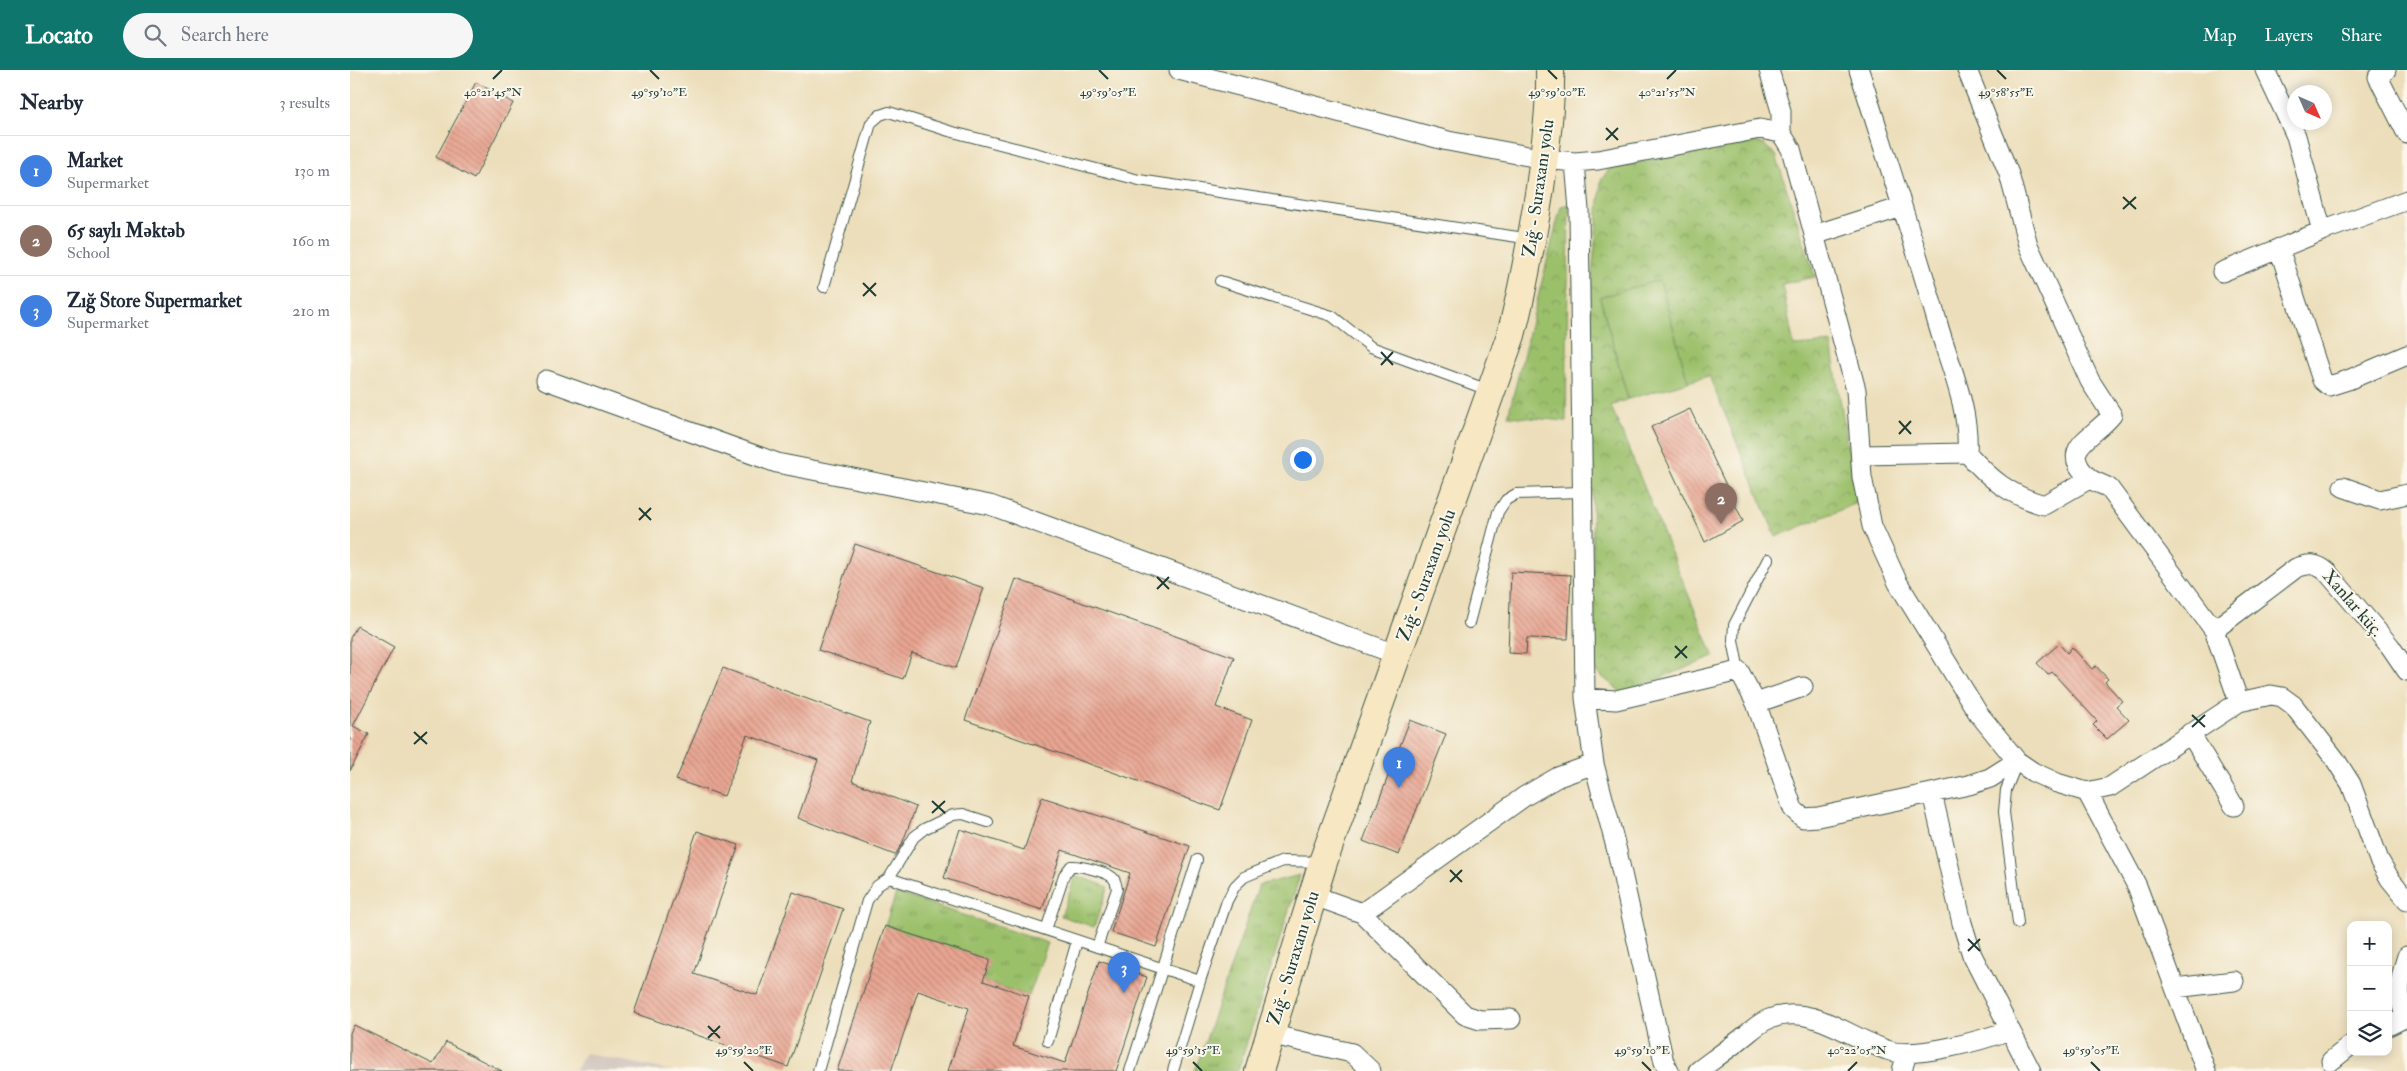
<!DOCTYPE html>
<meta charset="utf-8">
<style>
body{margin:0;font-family:"IM FELL Double Pica",serif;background:#f6f6f7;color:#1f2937}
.controls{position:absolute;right:15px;bottom:15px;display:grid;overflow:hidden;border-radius:10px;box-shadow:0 2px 12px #0003}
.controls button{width:45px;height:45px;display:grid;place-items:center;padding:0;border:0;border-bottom:1px solid #e0e1e3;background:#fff;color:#1f2937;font:25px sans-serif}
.compass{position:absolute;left:1937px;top:15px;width:45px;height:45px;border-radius:50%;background:#fff;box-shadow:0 2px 12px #0003;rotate:135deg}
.you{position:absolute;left:952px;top:389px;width:18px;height:18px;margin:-12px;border:4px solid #fff;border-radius:50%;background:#1a73e8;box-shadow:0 0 0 8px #1a73e833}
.badge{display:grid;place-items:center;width:32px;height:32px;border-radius:50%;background:#0f766e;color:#fff;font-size:16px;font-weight:700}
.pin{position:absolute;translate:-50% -41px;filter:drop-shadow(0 1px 2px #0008)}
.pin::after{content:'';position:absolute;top:26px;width:18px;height:15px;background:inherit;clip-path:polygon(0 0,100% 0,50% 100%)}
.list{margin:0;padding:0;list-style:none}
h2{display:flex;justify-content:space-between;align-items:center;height:65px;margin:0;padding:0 20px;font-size:21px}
h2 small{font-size:16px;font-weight:400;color:#747a83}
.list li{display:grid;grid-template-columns:32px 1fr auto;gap:15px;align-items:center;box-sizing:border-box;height:70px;padding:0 20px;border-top:1px solid #e0e1e3}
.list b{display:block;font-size:19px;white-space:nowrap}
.list p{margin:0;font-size:16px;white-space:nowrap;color:#747a83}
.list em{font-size:16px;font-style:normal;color:#747a83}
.icon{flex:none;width:28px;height:28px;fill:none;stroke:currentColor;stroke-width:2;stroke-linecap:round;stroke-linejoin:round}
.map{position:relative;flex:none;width:2057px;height:1001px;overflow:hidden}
header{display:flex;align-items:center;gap:30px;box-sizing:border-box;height:70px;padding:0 25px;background:#0f766e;color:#fff}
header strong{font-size:24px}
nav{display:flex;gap:28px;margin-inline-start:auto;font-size:18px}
.search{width:350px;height:45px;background:#f6f6f7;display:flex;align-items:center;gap:12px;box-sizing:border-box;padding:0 18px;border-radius:28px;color:#747a83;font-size:19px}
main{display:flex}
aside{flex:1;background:#fff}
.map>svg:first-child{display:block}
.industrial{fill:#cec1b9}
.grass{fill:url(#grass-tufts);stroke:#5d7e50}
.park{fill:url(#park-crowns);stroke:#5d7e50}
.pitch{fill:#9bc06b;stroke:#5d7e50}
.building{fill:url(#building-back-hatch)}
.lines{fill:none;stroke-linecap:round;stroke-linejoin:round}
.lane-casing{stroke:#3e5548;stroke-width:12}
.street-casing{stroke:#3e5548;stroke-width:21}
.secondary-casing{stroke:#3e5548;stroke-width:30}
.lane{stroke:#fff;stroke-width:10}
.street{stroke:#fff;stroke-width:19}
.secondary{stroke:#f7e8c3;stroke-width:28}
.ticks{fill:none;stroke:#1f3d34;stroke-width:2}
.labels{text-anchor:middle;stroke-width:4;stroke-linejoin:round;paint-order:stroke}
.street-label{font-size:18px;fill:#1f3d34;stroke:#fbf7ec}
.ticks-label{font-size:12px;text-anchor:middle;fill:#1f3d34;stroke:#fbf7ec;stroke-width:4;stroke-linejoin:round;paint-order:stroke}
</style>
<header>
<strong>Locato</strong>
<div class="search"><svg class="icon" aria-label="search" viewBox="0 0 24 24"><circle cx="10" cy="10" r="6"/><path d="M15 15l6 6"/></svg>Search here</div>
<nav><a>Map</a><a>Layers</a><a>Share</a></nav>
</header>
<main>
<aside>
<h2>Nearby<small>3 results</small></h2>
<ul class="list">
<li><span class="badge" style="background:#3f7fe0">1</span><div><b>Market</b><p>Supermarket</p></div><em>130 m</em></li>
<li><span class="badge" style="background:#8d6e63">2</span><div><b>65 saylı Məktəb</b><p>School</p></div><em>160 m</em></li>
<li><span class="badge" style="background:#3f7fe0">3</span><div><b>Zığ Store Supermarket</b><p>Supermarket</p></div><em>210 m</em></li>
</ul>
</aside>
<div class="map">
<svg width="2057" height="1001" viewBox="0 0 2057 1001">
<defs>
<pattern id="grass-tufts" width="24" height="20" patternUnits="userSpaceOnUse" patternTransform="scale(1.25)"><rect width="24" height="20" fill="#9bc06b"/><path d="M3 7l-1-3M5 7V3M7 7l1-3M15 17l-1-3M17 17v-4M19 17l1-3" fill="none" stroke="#7e9d59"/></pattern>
<pattern id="park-crowns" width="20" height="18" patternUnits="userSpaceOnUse" patternTransform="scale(1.25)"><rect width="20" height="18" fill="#9bc06b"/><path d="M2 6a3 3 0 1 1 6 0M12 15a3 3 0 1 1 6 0" fill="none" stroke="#7e9d59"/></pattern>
<pattern id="building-back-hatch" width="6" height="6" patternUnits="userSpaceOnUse" patternTransform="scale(1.25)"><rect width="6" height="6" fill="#e9a592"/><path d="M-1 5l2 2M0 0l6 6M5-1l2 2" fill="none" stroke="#bc8878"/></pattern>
</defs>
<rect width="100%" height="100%" fill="#fbf7ec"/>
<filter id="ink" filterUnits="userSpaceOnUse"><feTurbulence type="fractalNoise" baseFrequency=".02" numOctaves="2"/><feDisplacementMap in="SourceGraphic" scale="10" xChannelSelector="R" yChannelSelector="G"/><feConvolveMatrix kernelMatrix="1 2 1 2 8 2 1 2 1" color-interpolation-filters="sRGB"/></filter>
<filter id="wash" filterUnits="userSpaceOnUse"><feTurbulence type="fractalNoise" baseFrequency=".0096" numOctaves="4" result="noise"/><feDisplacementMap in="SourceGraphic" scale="20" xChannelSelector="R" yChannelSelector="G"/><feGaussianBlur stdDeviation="1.12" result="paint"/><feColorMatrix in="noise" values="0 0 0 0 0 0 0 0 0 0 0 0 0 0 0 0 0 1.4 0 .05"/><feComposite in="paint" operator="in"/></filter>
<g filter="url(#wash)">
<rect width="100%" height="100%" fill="#ecdeba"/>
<path class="industrial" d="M235,983L322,1001H225Z"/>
<path class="grass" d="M726,805L758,817L744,857L711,846Z
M950,805L888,1001H845L909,815Z
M546,823L698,873L679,926L633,911L639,890L535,856Z"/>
<path class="park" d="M1402,71L1414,75L1426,85L1465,207L1432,214L1444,276L1481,273L1507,433L1426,467L1359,306L1338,312L1310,211L1250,228L1278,329L1261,336L1364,587L1272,623L1244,600L1240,227L1251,110L1260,98Z
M1219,134L1216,351L1158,346L1211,136Z"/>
<path class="pitch" d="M1310,210L1338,312L1278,329L1250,227Z"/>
<g id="blocks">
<path class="building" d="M126,12L163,33L124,109L86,87Z
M1340,339L1393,451L1355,472L1301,357Z
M505,474L634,518L606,598L562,583L553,609L468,580Z
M1161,502L1221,505L1218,569L1177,568L1176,584L1158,583Z
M666,509L884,587L866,637L902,650L870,740L615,650Z
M7,556L44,577L3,656L19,664L0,701V568Z
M1709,574L1717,583L1722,577L1742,599L1746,596L1758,609L1755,612L1772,631L1766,636L1779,650L1757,669L1743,655L1747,651L1702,602L1698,605L1687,593Z
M373,598L520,652L502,711L566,737L552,774L545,785L448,748L468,690L397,665L374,726L326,710Z
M1060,650L1096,664L1049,785L1013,771Z
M692,727L840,776L806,877L761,862L780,803L712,780L692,840L594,808L610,759L674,780Z
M347,761L389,775L344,904L407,925L443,822L493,839L438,997L284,943Z
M535,856L640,890L633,911L679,926L663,976L715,993L749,891L797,907L766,1001H598L619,938L568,921L541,1001H487Z
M4,955L83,994L96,972L152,1001H0V963Z"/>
</g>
</g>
<g filter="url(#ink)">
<use href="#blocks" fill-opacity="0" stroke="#3e5548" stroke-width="1"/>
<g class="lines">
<g class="lane-casing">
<path id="lane" d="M870,211L982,246L1021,277L1141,321
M474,217L521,53L530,45L539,42L599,61L789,110L1181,169
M1119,553L1148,442L1156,430L1166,424L1231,422
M1389,601L1383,570L1384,555L1418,489
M1666,695L1656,720L1654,742L1668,853
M539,808L850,911
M696,860L714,805L721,796C729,795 756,802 762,807C766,810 766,814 767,819L747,877
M698,971L727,871
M468,1001L517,831L527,816L539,808L564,767L574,759L603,745L613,744L638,752
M780,1001L847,790
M823,1001L850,911L877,831L885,816L894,807L933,791L972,792"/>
</g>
<g class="street-casing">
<path id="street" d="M829,0L1098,71L1194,89L1225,92L1248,90L1410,59L1431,63L1441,79L1506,320L1512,407L1522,456L1548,513L1628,643L1667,691L1683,702L1707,713L1737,722L1760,717L1889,632L1921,625L1932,627L1943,635L1985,689L2001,714L2029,790L2040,809L2057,830
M1419,0L1431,41V63
M1509,0C1536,86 1564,171 1589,258C1601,298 1620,341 1617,383C1640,409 1659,425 1694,435L1739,409
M1617,0L1659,104L1678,175L1740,311L1762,345C1745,367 1707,378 1738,407C1743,412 1752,414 1759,418L1864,560L1889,632
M1915,0L1946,66L1972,161
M2036,0L2028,7L2057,64
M1225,92L1229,140L1235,628L1244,694L1267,781L1314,992L1319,1001
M1464,165L1552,137
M1929,178L1972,310L1979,316L1998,310L2057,285
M1872,202L1972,161L2057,130
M196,310L427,393L640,435L1048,585
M1511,385L1617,383
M1993,417L2030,430L2057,424
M1864,560L1946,498C1959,493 1966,493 1977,502L2040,576L2057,601
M1235,628L1266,630L1389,601L1406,633L1443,739L1453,748L1468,747L1619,715L1640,708L1667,691
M1406,633L1453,617
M1840,663L1884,736
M1737,722L1787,816L1856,1001
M1582,723L1612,853L1622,885L1681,1001
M962,825L1012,843L1115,945L1130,950L1161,949
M1012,843L1175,726L1208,707L1244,694
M2057,886C2050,908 2045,927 2057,948
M1825,918L1884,911
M2038,956L2056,947
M919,964L1002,983L1021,1001
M1981,991L2001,975
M1348,1001C1364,989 1381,977 1397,964C1403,959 1411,952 1419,949C1463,933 1497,967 1537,980C1564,990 1633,970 1660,960
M1552,1001L1557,983"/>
</g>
<g class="secondary-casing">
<path id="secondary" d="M909,1001L973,792L1161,265C1174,216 1182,168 1190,118C1195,79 1201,39 1200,0"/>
</g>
<use href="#lane" class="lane"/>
<use href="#street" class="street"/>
<use href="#secondary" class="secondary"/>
</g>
</g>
<path class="ticks" d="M300,0L309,9M749,0L758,9M1198,0L1207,9M1647,0L1656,9M143,9L152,0M1317,9L1326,0M1256,58L1268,70M1256,70L1268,58M1773,127L1786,139M1773,139L1786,127M513,213L526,226M513,226L526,213M1031,282L1043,295M1031,295L1043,282M1549,351L1561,364M1549,364L1561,351M289,438L301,450M289,450L301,438M807,507L819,519M807,519L819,507M1325,576L1337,588M1325,588L1337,576M1842,645L1855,657M1842,657L1855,645M64,662L77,674M64,674L77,662M582,731L595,743M582,743L595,731M1100,800L1112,812M1100,812L1112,800M1618,869L1630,881M1618,881L1630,869M358,956L370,968M358,968L370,956M394,992L403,1001M843,992L852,1001M1292,992L1301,1001M1741,992L1750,1001M1498,1001L1507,992"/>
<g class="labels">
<g class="street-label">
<text transform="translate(1188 118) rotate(-82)" y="6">Zığ - Suraxanı yolu</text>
<text transform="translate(1076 505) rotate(-70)" y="6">Zığ - Suraxanı yolu</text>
<text transform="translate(2003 533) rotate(49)" y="6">Xanlar küç.</text>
<text transform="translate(943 888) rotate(-73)" y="6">Zığ - Suraxanı yolu</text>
</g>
</g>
<g class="ticks-label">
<text x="143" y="26">40°21'45"N</text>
<text x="309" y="26">49°59'10"E</text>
<text x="758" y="26">49°59'05"E</text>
<text x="1207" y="26">49°59'00"E</text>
<text x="1317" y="26">40°21'55"N</text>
<text x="1656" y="26">49°58'55"E</text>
<text x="394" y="984">49°59'20"E</text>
<text x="1292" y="984">49°59'10"E</text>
<text x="843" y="984">49°59'15"E</text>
<text x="1507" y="984">40°22'05"N</text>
<text x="1741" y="984">49°59'05"E</text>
</g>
</svg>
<div class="controls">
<button>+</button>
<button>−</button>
<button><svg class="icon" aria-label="layers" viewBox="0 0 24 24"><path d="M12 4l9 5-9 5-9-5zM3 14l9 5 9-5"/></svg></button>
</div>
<svg class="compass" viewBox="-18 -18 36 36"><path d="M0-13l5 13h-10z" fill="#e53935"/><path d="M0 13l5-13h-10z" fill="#747a83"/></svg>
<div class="you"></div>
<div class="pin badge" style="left:1049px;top:718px;background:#3f7fe0">1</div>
<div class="pin badge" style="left:1371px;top:454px;background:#8d6e63">2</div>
<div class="pin badge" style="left:774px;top:923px;background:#3f7fe0">3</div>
</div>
</main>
